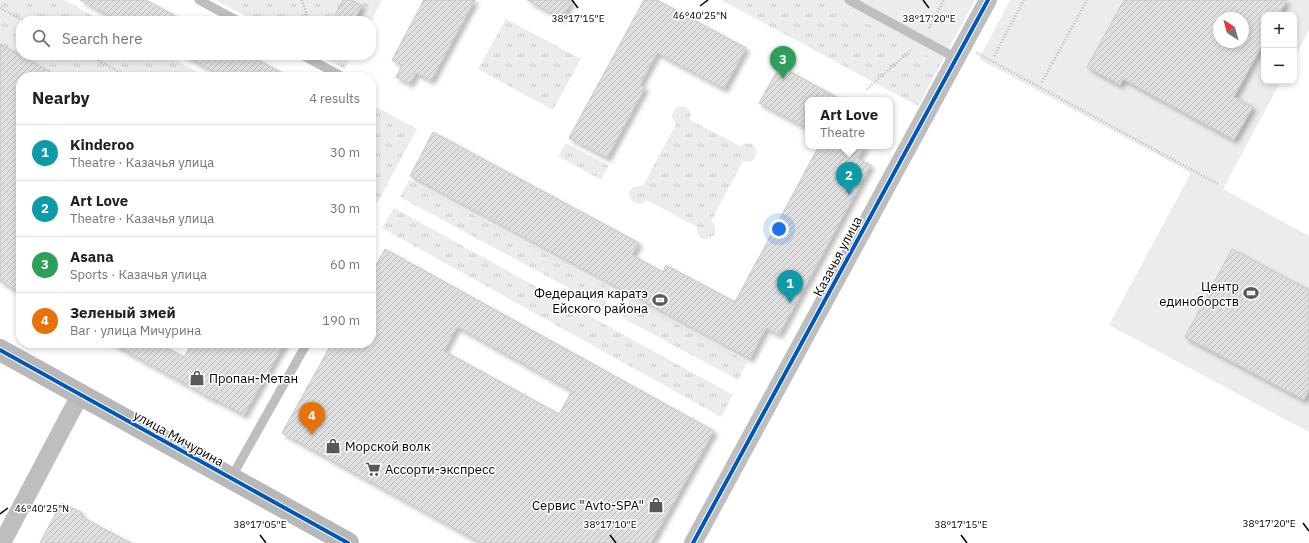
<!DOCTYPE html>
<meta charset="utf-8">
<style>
body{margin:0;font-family:"IBM Plex Sans",sans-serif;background:#f2f2f2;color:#202124}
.controls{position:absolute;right:12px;top:12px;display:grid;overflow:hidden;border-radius:8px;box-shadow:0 2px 6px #0003}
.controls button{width:36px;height:36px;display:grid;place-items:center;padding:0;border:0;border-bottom:1px solid #e0e0e0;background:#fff;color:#202124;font:20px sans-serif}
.compass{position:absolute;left:1213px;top:12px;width:36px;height:36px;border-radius:50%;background:#fff;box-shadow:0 2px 6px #0003;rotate:324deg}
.you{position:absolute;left:779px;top:229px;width:14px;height:14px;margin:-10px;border:3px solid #fff;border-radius:50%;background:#1a73e8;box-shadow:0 0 0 6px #1a73e833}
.badge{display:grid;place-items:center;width:26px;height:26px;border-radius:50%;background:#595959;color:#fff;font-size:13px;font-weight:700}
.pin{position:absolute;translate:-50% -33px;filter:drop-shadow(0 1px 2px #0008)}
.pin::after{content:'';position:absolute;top:21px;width:14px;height:12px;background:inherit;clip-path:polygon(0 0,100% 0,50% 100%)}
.popup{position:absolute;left:805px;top:97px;width:88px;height:52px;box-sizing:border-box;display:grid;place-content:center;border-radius:8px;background:#fff;filter:drop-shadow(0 1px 3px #0005);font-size:13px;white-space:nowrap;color:#757577}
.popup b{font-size:15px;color:#202124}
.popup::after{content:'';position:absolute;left:50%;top:100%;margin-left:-8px;border:8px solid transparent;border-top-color:#fff}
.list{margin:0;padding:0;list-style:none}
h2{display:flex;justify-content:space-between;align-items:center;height:52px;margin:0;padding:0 16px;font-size:17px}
h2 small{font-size:13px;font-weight:400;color:#757577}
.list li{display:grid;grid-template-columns:26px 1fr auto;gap:12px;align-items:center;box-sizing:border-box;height:56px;padding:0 16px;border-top:1px solid #e0e0e0}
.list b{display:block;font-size:15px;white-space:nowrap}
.list p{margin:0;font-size:13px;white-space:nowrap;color:#757577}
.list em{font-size:13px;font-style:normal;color:#757577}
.icon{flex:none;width:22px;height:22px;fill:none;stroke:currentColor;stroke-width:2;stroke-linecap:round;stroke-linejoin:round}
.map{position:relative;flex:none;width:1309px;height:543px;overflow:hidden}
.search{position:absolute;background:#fff;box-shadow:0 2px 6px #0003;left:16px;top:16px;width:360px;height:44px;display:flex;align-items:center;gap:10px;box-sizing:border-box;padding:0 14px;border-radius:16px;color:#757577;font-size:15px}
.panel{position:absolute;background:#fff;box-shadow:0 2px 6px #0003;left:16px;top:72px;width:360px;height:276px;border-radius:16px}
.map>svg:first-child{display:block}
.grass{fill:url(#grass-tufts)}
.garden{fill:#ececec;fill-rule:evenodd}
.building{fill:url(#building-hatch);stroke:#c7c7c7;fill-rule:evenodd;filter:url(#shadow)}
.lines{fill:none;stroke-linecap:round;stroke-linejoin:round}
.path{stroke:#b9b9b9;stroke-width:2.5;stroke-dasharray:1 2;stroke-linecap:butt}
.lane{stroke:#bebebe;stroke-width:9}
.street{stroke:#bebebe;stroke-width:18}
.secondary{stroke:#b8b8b8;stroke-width:22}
.cycleway-casing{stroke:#fff;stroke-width:6}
.cycleway{stroke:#0057b8;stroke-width:4}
.ticks{fill:none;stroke:#000;stroke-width:1.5}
.labels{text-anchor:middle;stroke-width:3;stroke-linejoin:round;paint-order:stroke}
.street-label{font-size:13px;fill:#000;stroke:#fff}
.poi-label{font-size:13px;fill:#000;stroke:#fff;text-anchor:end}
.ticks-label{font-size:10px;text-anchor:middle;fill:#000;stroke:#fff;stroke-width:3;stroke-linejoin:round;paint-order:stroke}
</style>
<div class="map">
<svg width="1309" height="543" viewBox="0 0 1309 543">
<defs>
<pattern id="grass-tufts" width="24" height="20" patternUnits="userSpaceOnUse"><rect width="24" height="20" fill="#ececec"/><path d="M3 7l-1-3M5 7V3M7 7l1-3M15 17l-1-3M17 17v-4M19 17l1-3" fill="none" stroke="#c9c9c9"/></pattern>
<pattern id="building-hatch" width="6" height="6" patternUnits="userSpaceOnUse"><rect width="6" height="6" fill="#dfdfdf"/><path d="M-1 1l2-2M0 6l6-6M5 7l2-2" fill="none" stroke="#bebebe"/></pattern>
<filter id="shadow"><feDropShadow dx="3.5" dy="3.5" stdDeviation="2" flood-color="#0004"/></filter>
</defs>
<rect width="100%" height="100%" fill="#fff"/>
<path class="grass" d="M0,0H64L103,21H21V55H166L207,77H59L0,44Z
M216,0H382L371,21H255Z
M721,0H824L941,63L918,106Z
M506,19L581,59L553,110L478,69Z
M318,55H352L345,69Z
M371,104L417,129L376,205L371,203Z
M683,106C690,108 691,113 690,120L740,146C759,134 764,166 743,161L711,221C727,236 696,250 697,227L647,200L642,204L635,203C624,195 630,184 643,186L676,124L672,118C672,110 676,106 683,106Z
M566,143L609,166L601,180L558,156Z
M409,180L613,290L604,307L400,197Z
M394,208L733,395L721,417L382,228Z
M631,299L747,362L738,380L621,317Z"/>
<path class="garden" d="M824,0H975L941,63Z
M1010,0H1309V30L1294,58V15H1264V81H1281L1223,189L1309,236V432L1109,325L1191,173L979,59ZM1219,18H1243V42H1219Z"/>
<path class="building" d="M80,0H146L185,21H119Z
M343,0H351L362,6L354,21H332Z
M424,0H475L431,81L416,73L410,84L396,77L402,65L392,60Z
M527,0H572L562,19Z
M644,0H657L746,48L724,89L657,53L640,85L645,88L607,158L569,138Z
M1124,0H1287L1279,15H1264V42L1234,97L1253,107L1234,140L1123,79L1120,85L1087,67ZM1219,18H1243V42H1219Z
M0,44L59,77H21V293L0,281Z
M183,55H249L290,77H224Z
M780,66L842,100H808V129L759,103Z
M433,132L639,243L632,255L663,272L666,265L735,302L819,146H865L858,159L871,165L779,335L766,328L750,359L410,176Z
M385,249L714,431L651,543H481L282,433L332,343H371V274ZM457,327L572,391L559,414L444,351Z
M1232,249L1309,290V390L1304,400L1185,337Z
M111,343H158L184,357L192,343H285L244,415L214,399V400Z
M61,503L81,512L82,517L131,543H40Z"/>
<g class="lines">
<path class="path" d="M302,0L309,21
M0,8L24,21
M929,28L944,0
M977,53L1218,184
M88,55L129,77
M994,56L1024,0
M1042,82L1087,0
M867,89L912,49"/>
<path class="lane" d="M199,0L238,21
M849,0L956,58
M302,55L343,77
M231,478L307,343"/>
<path class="street" d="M2,543L80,395
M693,543L988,0"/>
<path class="secondary" d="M0,350L348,543"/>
<g class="cycleway-casing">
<path id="cycleway" d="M0,350L348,543
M693,543L988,0"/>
</g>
<use href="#cycleway" class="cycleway"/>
</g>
<path class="ticks" d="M572,0L578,8M923,0L929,8M700,6L708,0M0,514L8,508M1303,523L1309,531M260,535L266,543M610,535L616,543M961,535L967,543"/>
<defs>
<g id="stadium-bare" transform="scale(1.2)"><path d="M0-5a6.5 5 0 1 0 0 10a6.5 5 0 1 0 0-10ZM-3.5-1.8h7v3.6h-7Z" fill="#595959" stroke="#fff" stroke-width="2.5" paint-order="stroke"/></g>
<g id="shop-bare" transform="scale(1.2)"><path d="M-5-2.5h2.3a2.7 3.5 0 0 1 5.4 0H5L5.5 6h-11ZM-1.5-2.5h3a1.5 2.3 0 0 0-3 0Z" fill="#595959" stroke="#fff" stroke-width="2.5" paint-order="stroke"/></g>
<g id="supermarket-bare" transform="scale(1.2)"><path d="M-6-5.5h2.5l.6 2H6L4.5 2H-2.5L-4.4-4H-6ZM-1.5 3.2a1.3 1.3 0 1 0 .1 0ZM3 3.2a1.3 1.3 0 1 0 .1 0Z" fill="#595959" stroke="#fff" stroke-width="2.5" paint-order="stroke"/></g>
</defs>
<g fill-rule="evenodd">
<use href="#stadium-bare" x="1251" y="293"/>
<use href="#stadium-bare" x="660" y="300"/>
<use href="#shop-bare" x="197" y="378"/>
<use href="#shop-bare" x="333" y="446"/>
<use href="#supermarket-bare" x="373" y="469"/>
<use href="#shop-bare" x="656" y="505"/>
</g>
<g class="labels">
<g class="street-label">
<text transform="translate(837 256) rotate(-62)" y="5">Казачья улица</text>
<text transform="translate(179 438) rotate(29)" y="5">улица Мичурина</text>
</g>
<g class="poi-label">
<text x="1239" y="291">Центр<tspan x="1239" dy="15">единоборств</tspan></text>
<text x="648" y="298">Федерация каратэ<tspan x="648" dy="15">Ейского района</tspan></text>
<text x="209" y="383" text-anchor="start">Пропан-Метан</text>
<text x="345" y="451" text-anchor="start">Морской волк</text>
<text x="385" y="474" text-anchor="start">Ассорти-экспресс</text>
<text x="644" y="510">Сервис "Avto-SPA"</text>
</g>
</g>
<g class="ticks-label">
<text x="700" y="19">46°40'25"N</text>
<text x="578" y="22">38°17'15"E</text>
<text x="929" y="22">38°17'20"E</text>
<text x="42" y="512">46°40'25"N</text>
<text x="1269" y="527">38°17'20"E</text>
<text x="260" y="528">38°17'05"E</text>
<text x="610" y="528">38°17'10"E</text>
<text x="961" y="528">38°17'15"E</text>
</g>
</svg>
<div class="controls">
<button>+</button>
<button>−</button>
</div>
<svg class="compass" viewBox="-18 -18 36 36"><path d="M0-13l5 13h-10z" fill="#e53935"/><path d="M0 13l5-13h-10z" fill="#757577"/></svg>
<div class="you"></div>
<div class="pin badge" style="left:790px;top:303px;background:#0f9aa8">1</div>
<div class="pin badge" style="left:849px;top:195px;background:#0f9aa8">2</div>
<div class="popup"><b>Art Love</b>Theatre</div>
<div class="pin badge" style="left:783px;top:79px;background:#2e9e5b">3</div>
<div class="pin badge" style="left:312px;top:435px;background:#e8710a">4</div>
<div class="search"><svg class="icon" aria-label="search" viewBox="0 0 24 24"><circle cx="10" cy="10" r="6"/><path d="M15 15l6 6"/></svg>Search here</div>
<section class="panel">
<h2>Nearby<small>4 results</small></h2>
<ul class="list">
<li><span class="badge" style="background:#0f9aa8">1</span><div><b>Kinderoo</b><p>Theatre · Казачья улица</p></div><em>30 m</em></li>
<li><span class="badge" style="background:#0f9aa8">2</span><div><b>Art Love</b><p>Theatre · Казачья улица</p></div><em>30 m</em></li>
<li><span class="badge" style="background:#2e9e5b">3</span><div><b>Asana</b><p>Sports · Казачья улица</p></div><em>60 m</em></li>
<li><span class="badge" style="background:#e8710a">4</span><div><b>Зеленый змей</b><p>Bar · улица Мичурина</p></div><em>190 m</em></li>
</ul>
</section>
</div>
